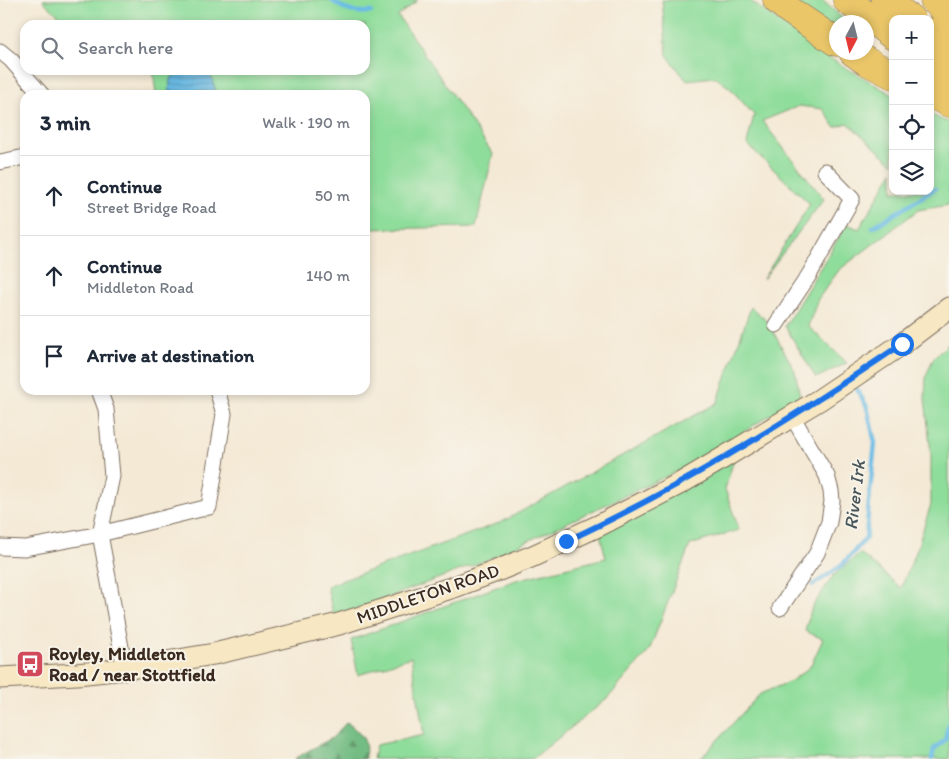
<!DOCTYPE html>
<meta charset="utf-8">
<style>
body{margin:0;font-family:Itim,sans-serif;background:#f6f6f7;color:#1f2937}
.controls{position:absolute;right:15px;top:15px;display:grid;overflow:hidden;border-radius:10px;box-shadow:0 2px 8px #0003}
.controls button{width:45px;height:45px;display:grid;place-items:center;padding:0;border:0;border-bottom:1px solid #e0e1e3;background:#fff;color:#1f2937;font:25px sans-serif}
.compass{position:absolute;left:829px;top:15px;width:45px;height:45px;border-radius:50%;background:#fff;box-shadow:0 2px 8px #0003;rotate:187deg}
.stop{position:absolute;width:15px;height:15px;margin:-11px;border:4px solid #1a73e8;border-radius:50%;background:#fff}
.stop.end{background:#1a73e8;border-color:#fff;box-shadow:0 1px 5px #0008}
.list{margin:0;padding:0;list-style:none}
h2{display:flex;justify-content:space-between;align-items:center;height:65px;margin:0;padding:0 20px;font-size:21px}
h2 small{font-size:16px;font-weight:400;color:#747a83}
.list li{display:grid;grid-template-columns:32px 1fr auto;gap:15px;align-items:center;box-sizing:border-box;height:80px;padding:0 20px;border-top:1px solid #e0e1e3}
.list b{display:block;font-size:19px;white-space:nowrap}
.list p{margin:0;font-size:16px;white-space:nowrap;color:#747a83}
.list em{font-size:16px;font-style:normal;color:#747a83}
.icon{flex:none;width:28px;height:28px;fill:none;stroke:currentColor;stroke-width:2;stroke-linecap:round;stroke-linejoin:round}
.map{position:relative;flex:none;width:949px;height:759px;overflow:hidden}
.search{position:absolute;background:#fff;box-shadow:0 2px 8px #0003;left:20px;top:20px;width:350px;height:55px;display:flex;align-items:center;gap:12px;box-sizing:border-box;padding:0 18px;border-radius:15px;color:#747a83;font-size:19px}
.panel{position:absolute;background:#fff;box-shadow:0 2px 8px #0003;left:20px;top:90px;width:350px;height:305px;border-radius:15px}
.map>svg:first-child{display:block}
.green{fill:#8fdd9b;stroke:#65845c}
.forest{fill:url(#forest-firs);stroke:#577350}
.water{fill:url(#water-rules);stroke:#537382}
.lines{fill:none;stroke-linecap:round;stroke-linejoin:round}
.stream{stroke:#6bbce6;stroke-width:4.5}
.street-casing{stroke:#7c6d5e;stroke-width:17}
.secondary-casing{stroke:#7c6d5e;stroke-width:23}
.highway-casing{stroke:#7c6d5e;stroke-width:29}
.street{stroke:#fff;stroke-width:15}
.secondary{stroke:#f7e8c3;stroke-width:21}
.highway{stroke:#eac669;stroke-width:28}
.route{stroke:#1a73e8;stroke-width:6}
.labels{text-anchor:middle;stroke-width:4;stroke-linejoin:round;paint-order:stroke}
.street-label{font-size:18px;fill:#3b2a1e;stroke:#f7f3e8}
.poi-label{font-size:18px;font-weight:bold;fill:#3b2a1e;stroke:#f7f3e8;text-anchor:start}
.water-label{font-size:19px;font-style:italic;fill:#49565a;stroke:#f7f3e8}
</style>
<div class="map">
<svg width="949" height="759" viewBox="0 0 949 759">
<defs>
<pattern id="forest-firs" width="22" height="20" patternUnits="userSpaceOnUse" patternTransform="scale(1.25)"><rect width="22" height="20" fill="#73bc83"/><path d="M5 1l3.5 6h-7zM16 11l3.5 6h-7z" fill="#60996b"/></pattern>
<pattern id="water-rules" width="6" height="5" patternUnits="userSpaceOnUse" patternTransform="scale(1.25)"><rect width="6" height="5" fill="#6bbce6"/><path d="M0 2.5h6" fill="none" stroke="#5999ba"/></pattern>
</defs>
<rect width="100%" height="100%" fill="#f7f3e8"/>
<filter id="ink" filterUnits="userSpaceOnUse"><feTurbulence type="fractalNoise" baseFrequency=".02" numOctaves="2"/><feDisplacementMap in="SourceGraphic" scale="10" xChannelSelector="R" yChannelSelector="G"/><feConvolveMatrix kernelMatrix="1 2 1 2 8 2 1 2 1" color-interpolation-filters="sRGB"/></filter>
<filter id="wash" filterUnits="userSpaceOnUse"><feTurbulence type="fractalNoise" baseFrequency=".0096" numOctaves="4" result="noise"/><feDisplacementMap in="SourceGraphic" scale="20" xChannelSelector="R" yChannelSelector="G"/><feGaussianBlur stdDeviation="1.12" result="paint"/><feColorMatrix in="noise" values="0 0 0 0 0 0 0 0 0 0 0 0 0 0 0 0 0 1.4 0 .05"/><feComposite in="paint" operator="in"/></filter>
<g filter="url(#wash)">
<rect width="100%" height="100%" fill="#f4e9d5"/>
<path class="green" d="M42,0H418L398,16L493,154L476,227L365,229V95H156L153,70H365V25H69Z
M662,0H749L831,59L893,95V164L848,123L835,127L823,109L799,106L762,121L824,199L763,279L810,204L747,144L754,115L730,88L715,77L686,80L667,55Z
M787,0H822L847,22H836V31Z
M930,114L949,123V205L918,210L839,270L818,299L808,326L847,363L816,378L785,326L847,224L859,229L893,171V191H930Z
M751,307L768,322L795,371L800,396L695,463L487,560L334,618L327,586L502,522L717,403Z
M949,343V759H700L760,694L791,681L810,667L823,639L805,631L812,607L833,576L860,553L901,588L917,549L931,504V454L925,398L926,376L933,359Z
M735,456L725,489L739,530L690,545L649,651L607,699L532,759H373L376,745L424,735L411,657L358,675L351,640L516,580L606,558L600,534Z"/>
<path class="forest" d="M347,722C362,736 368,737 365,759H295L306,752L332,738Z"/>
<path class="water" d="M189,70L210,72L217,95H169L170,79L178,72Z"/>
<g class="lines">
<path class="stream" d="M331,0C347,11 351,13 371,12
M873,227L935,189
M813,585L841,566L866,538L869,501L875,443L867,407L857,389
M932,759L934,749L945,740L949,722"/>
</g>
</g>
<g filter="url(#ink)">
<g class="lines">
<g class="street-casing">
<path id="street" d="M0,51L11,60L42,95
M0,162L25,157
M776,325L809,275L852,199L825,171
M99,390L106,409L112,476L100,534L125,669
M0,547L25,548L100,534L209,507L224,414L217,390
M780,608L817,553L829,522L832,501L831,491L827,476L792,416"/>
</g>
<g class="secondary-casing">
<path id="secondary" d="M0,678L77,674L125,669L214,654L339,624L457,586L494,572L533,556L600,525L681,483L718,461L819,400L902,344L949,308"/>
</g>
<g class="highway-casing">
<path id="highway" d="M777,0L789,10L836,42
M847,0L893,36
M885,0L911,19
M934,0L949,14
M930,32L949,45
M853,52L866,61L893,75
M930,62L949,74
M930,94L949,103"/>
</g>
<use href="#street" class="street"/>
<use href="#secondary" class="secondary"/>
<use href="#highway" class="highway"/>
</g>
</g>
<g class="lines" filter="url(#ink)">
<path class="route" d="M566,541C685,486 794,417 902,344"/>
</g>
<defs>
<g id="bus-square" transform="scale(1.4375)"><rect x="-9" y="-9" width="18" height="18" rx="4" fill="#d1495b" stroke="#f7f3e8"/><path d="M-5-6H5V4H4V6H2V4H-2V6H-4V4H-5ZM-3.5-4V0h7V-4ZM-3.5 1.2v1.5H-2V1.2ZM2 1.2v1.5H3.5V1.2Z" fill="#fff"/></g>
</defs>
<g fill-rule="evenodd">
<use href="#bus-square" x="30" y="664"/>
</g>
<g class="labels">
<g class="street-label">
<text transform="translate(428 594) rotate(-19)" y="6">MIDDLETON ROAD</text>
</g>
<g class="poi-label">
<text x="49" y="660">Royley, Middleton<tspan x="49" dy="21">Road / near Stottfield</tspan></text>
</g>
<g class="water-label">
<text transform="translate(854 495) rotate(-83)" y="7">River Irk</text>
</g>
</g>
</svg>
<div class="controls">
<button>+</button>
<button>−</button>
<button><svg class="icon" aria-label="locate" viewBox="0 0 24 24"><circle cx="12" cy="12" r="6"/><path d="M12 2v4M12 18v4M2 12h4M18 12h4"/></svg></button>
<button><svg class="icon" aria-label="layers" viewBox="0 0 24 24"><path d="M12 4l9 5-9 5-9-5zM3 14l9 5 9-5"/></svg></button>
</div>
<svg class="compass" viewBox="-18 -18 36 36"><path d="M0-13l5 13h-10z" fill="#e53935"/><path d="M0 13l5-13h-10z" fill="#747a83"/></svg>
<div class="stop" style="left:902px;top:344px"></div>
<div class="stop end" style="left:566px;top:541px"></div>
<div class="search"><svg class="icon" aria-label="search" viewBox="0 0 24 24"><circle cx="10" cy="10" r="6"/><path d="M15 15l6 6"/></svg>Search here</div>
<section class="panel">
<h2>3 min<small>Walk · 190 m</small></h2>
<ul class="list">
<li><svg class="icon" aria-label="ahead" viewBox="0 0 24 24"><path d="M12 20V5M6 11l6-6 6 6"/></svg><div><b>Continue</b><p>Street Bridge Road</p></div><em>50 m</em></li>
<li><svg class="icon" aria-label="ahead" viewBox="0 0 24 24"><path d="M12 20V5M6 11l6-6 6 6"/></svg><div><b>Continue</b><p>Middleton Road</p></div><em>140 m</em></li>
<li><svg class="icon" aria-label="arrive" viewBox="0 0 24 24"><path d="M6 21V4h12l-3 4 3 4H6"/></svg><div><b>Arrive at destination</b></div></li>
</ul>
</section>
</div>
